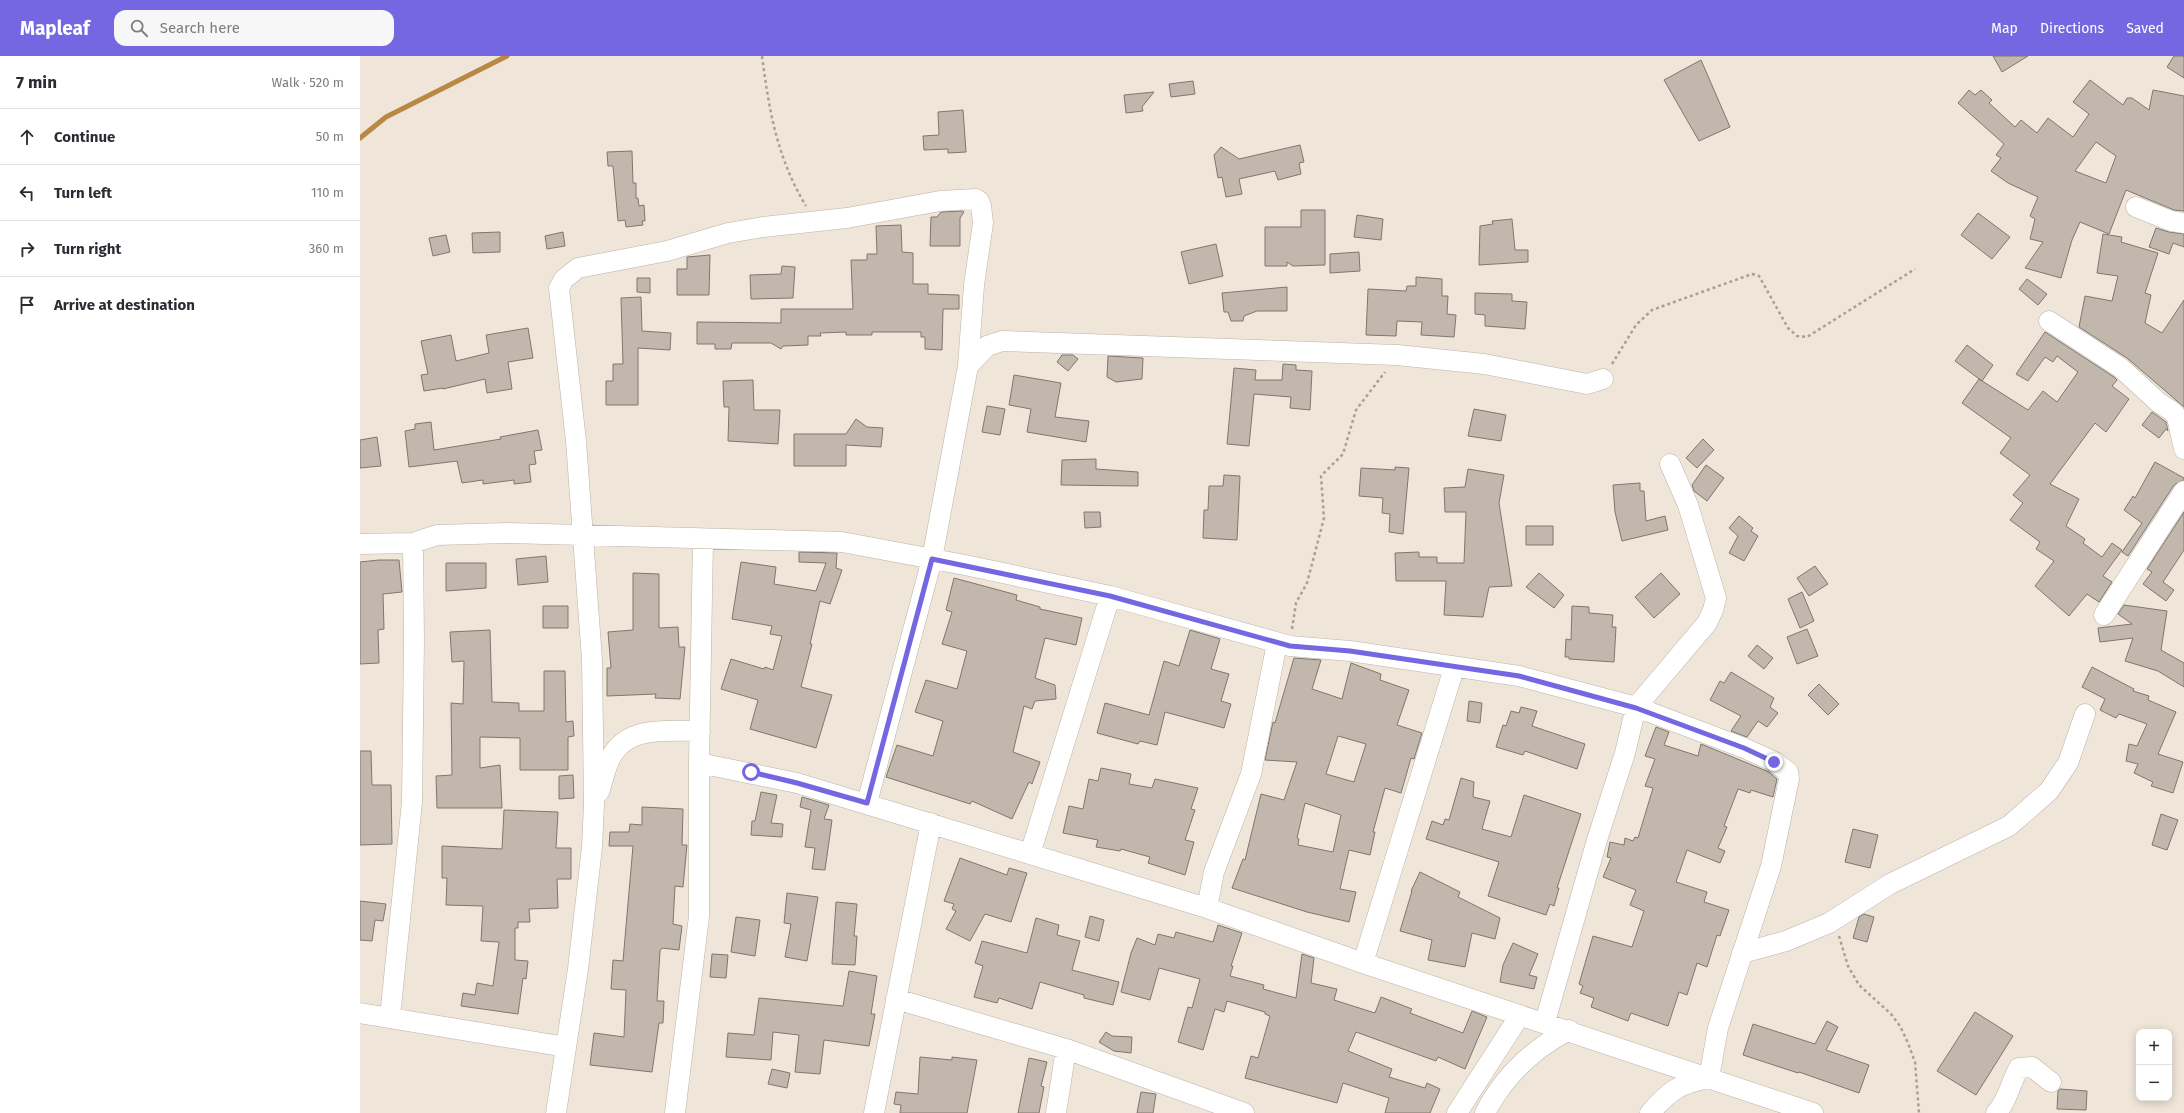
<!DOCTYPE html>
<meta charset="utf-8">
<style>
body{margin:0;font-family:"Fira Sans",sans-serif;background:#f7f7f7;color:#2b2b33}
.controls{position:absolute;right:12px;bottom:12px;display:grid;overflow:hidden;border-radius:8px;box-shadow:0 2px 10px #0003}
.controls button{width:36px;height:36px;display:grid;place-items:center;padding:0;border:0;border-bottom:1px solid #e1e1e2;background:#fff;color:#2b2b33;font:20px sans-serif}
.stop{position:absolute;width:12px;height:12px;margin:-9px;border:3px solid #7567e2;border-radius:50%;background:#fff}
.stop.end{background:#7567e2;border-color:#fff;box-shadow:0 1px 4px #0008}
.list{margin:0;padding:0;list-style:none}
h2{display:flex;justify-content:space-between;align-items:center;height:52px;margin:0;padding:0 16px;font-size:17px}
h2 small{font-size:13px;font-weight:400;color:#7c7c81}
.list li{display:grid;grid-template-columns:26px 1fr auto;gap:12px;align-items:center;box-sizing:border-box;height:56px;padding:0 16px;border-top:1px solid #e1e1e2}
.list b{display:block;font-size:15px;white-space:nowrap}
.list em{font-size:13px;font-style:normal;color:#7c7c81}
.icon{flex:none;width:22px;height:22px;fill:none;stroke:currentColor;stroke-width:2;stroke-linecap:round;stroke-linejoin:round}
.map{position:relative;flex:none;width:1824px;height:1057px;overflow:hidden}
header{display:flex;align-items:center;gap:24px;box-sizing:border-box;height:56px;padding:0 20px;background:#7567e2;color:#fff}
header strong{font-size:19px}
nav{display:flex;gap:22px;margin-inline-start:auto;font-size:14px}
.search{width:280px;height:36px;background:#f7f7f7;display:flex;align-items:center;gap:10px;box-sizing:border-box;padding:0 14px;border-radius:12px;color:#7c7c81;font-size:15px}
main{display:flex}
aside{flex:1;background:#fff}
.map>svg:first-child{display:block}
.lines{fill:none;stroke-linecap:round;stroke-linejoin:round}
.stream{stroke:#b88844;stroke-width:5}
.building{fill:#c1b7ac;stroke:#80776c;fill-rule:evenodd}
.minor-casing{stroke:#bcb3a7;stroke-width:21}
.path{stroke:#a8a097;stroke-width:2.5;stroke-dasharray:3 3;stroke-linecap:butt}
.minor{stroke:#fff;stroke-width:20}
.route{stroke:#7567e2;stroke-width:5}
</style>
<header>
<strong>Mapleaf</strong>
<div class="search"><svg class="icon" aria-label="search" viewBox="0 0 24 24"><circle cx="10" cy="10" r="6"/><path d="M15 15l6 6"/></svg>Search here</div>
<nav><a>Map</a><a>Directions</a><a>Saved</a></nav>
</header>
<main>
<aside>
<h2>7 min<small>Walk · 520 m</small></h2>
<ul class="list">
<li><svg class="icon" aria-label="ahead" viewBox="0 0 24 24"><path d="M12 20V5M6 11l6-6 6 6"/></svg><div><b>Continue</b></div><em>50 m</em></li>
<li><svg class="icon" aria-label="left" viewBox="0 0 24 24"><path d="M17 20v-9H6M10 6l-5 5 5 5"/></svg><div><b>Turn left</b></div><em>110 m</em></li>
<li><svg class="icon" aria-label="right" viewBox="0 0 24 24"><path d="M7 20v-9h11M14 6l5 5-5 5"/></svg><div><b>Turn right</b></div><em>360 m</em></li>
<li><svg class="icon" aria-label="arrive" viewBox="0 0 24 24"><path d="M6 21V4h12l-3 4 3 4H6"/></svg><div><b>Arrive at destination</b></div></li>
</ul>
</aside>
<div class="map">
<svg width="1824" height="1057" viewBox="0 0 1824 1057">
<rect width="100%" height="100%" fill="#efe5d9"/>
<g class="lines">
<path class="stream" d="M0,82L26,61L147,0"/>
</g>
<path class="building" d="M1633,0H1668L1642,16Z
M1814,0H1824V22L1807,11Z
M1341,4L1370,71L1339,85L1304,24Z
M1730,24L1763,49L1767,42H1772L1789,54L1793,34L1824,40V155L1814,154L1766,134L1749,178L1720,166L1712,184L1701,222L1665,212L1683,186L1670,183L1675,163L1670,160L1678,141L1648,127L1631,115L1641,102L1636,99L1644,88L1598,47L1609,34L1615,39L1621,34L1632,44L1629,47L1655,71L1661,64L1677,77L1688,62L1713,81L1729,58L1713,46ZM1736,86L1756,100L1746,127L1715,115Z
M833,25L835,38L811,41L809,28Z
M794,36L782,51L783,55L766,57L764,39Z
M603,54L606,96L588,97V93L564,94L563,80L579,79L578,56Z
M940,89L944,106L939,107L941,118L918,124L915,115L879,123L882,138L866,141L862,121L858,122L854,99L861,91L879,103Z
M272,95L273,127H276V142H278L279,150L284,149L285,165H282L283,169L266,171L265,164L258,165L253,110H248L247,96Z
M941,154H965V209L933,210L927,206V210H905V171H941Z
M602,155L604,156L600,162V190H570L571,161H577L581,156Z
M1618,157L1650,181L1632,203L1601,179Z
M997,159L1023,163L1021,184L994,181Z
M1152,163L1155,194H1168V206L1119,209L1120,170L1133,168L1132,165Z
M541,169L542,196L553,197V228H568V238L599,239V253H583L582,294L565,293V281H561V276H512V279H486V276L460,277L461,280H448V289L423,290L421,293L411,287H372L371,293H355V288H337V266L421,267V253H493L491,204H507V198H517L516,170Z
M1796,172L1809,176L1824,178V191L1813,187L1809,198L1789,191Z
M140,176V196L113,197L112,177Z
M203,176L205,190L187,193L185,180Z
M1743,178L1762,181L1761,186L1798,197L1785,237L1791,239L1785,267L1802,277L1824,244V351L1767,302L1719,271L1725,240L1752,245L1758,220L1737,217Z
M86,179L90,196L73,200L69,182Z
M856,188L863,220L829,228L821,196Z
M999,196L1000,215L970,217V198Z
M350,199L349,239H317V213H327V201Z
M422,210L435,211L433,242L391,243L390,219L421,218Z
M1056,221L1082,223V240H1088L1087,258L1096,259L1094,281L1061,279L1062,266L1037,265L1036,280L1006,279L1008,233L1046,235L1047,230H1056Z
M277,222H290V237L277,236Z
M1667,223L1687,238L1678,249L1659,233Z
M927,231V255H897L884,260L883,265H871L868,256H864L862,237Z
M1115,237L1152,238V245L1167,246L1165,273L1125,270V259L1115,258Z
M281,241L282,275L311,277L310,294L278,292V349H246V325H253V308H263L261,242Z
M168,272L173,302L148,306L152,333L127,337L125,323L83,333V332L64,335L61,319L68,318L61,285L91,279L96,305L129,297L126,279Z
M1685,276L1754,321L1757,324L1752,330L1769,343L1746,376L1735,367L1690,428L1719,443L1706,470L1725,483L1723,487L1742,501L1752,487L1762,494L1743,520L1752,526L1739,546L1727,538L1709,560L1675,530L1694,505L1676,493L1680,486L1650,464L1663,447L1653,439L1670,419L1640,397L1651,382L1602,347L1619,323L1668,354L1683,335L1697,346L1718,316L1697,300L1693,306L1685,301L1668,325L1656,318Z
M1607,289L1633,309L1622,325L1595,305Z
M702,299H713L718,303L708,315L697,306Z
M748,300L783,302L782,323L756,326L747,321Z
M923,308L936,309V314L952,315L950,354L930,352L931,341L894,338L889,390L867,388L874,312L896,314L895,324H922Z
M654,319L701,327L695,361L729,365L726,386L667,376L671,353L649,349Z
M393,324L394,354H420L418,388L368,385L369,351H364L363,325Z
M627,350L645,353L640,379L622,376Z
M1114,353L1146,359L1141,385L1108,380Z
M1792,356L1806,366L1808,375L1806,373L1799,382L1782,369Z
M496,363L507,371L523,372L521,391L486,389V410H434V378H486Z
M71,366L74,394L141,383L140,381L178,374L182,394L174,395L176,408L169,409L171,426L154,428V424L123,428V424L102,427L97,405L49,411L45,375L55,373V368Z
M17,381L21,410L0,412V384Z
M1343,383L1354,394L1337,412L1326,402Z
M736,403V413L778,416V430L701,429L702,404Z
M1795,406L1824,422V424L1814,429L1768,500L1762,496L1782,467L1764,454L1773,440L1775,442Z
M1346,409L1364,422L1347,445L1334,435L1332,429Z
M1035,411L1049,412L1043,478L1029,476L1030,458L1022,457L1023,442L999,440L1001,412L1035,414Z
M1108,413L1144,419L1139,447L1152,530L1129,531L1123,561L1084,559L1086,525H1036L1035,497L1059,496V501H1077V507H1104L1106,456H1085L1084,432L1105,431Z
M864,419L880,420L877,484L843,482L844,454H848L849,430H863Z
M1280,427V435H1284L1286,465L1305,460L1308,474L1262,485L1255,456L1253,429Z
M724,456H740L741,471L725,472Z
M1824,456V494L1803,526L1814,534L1806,545L1783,528L1792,516L1787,513Z
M1379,460L1393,472L1391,475L1398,480L1384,505L1369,497L1378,480L1369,472Z
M1166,470H1193V489H1166Z
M439,496L477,497L476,512L482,514L470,548L460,545L450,588H452L441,631L472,639L456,692L390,673L398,644L361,633L371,603L404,613L405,611L413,614L422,580L410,578L412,570L372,563L381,506L416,511L414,528L456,535L466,507L439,506Z
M186,500L188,526L158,529L156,503Z
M19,504H39L42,536L23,538L24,573L18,574L19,607L0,608V506Z
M86,507H126V532L86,535Z
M1455,510L1468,528L1449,540L1437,522Z
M273,517L299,518V572L318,571L319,591H325L320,643L295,642L296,638L247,640V612H251L248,576L273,574Z
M1179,517L1204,539L1194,552L1166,531Z
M1301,517L1320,538L1294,562L1275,541Z
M594,522L657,539L656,544L680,551V553L722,562L716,589L685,582L675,622L695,629L696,643L675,645L672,653L664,650L653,696L680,706L672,728L669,726L652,763L612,745L610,748L526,721L537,689L573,700L583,665L555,656L566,624L597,633L607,595L582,588L592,556L586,554Z
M1442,536L1454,565L1440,572L1428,543Z
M1764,549L1807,555L1801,594L1824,607V631L1798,615L1765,605L1773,582L1740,586L1738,572L1772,568L1758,558Z
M183,550H208V572H183Z
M1212,550L1229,551V557L1253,559L1252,571H1256L1254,606L1209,603V601H1205L1206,583L1211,584Z
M1447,573L1458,600L1437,608L1427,581Z
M130,574L132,646L159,647V655H184V615H205L206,666L213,665L214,680L208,681V714H160V682L120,681V712L140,709L142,752H77L76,720L92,719L91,647L103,648L104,605L92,606L90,576Z
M830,574L860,583L851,613L869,618L861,645L871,648L864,672L805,656L797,689L780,685L778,688L737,677L745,647L789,659L804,605L819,610Z
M1397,589L1413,602L1404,613L1388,600Z
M934,602L961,604L952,633L982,643L991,607L1021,618L1020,624L1049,634L1037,669L1062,677L1054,703L1051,702L1041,737L1025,732L1013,776H1015L1010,799L989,794L980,833L996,836L989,866L947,856L872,832L883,803L885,804L901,738L924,744L937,706L905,704L913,666L915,667ZM978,680L1006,688L994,726L966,718ZM945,747L981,759L973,796L938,789L939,783L937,782Z
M1732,611L1774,633L1773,635L1789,640L1788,644L1816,656L1798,698L1823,706L1813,737L1791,730L1793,726L1774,717L1778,708L1766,705L1769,688L1777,690L1787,668L1759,658L1756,662L1740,654L1745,643L1722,631Z
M1371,616L1414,642L1410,651L1418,657L1407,671L1398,665L1387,681L1371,675L1381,660L1350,644L1360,625L1364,627Z
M1459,628L1479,648L1468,659L1448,639Z
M1109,645L1122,647L1120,667L1107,665Z
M1161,651L1177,655L1172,670L1225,688L1217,713L1165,695L1163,699L1136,691L1143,669L1146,670L1151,655L1159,657Z
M1296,671L1309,676L1304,689L1338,700L1341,688L1409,716L1417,723L1413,741L1391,734L1390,737L1378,733L1364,770L1367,771L1358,792L1365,795L1360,807L1327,794L1316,826L1347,836L1344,846L1369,854L1360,880L1357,879L1347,911L1337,907L1327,939L1319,936L1308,970L1271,957L1268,965L1231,951L1234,942L1220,937L1223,930L1219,928L1233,880L1272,891L1284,855L1270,849L1276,834L1243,821L1251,802L1247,801L1250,786L1264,789L1265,782L1273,785L1275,781L1278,782L1293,732L1285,730L1295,703L1285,700Z
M0,695H11L12,729H31L32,788L0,789Z
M741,712L771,718L769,728L792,732L795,723L838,732L831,753L835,754L825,784L834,786L825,819L788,807L790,801L761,793L760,795L736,791L738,784L703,777L709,750L723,753L729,723L738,725Z
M213,719L214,742L199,743V720Z
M1101,722L1114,726L1113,741L1130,745L1122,773L1151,781L1164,739L1221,758L1197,832H1199L1194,850L1190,848L1186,859L1128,840L1139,806L1066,783L1072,765L1083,769L1085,763L1089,764Z
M401,736L417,739L411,767L423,768L422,781L391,779L392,765H395Z
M442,741L469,749L464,763L472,764L465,814L452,813L455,792L445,791L451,754L440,751Z
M282,751L323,753L322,789H327L323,831L315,830L313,868L322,870L319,894L302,892L300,895L297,945H304L303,967H299L292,1016L230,1009L234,977L264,981L266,934L251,933L253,904L263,905L273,790H249L250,776H269L270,768L282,769Z
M144,754L198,756L196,792H211V823H197L198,852L169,853L170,866H158V872H155V904L168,905L166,923L163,922L158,958L101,950L103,937L115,939L117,927L133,930L139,886L121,885L123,850L86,849L87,822H82V790L142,793Z
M1801,758L1818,764L1807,794L1792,789Z
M1493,773L1518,779L1510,812L1485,806Z
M600,802L647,819L649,812L667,817L651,866L625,858L610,885L586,873L596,855L592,853L594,848L584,845Z
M1060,816L1100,836L1098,841L1140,862L1135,883L1112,877L1105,911L1068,904L1072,884L1040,875L1052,835H1051Z
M427,837L458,841L447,905L425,901L431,868L424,867Z
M0,845L26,848L23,865L15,864L12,885L0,884Z
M476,846L497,848L494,880H497L495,909L472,908Z
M1504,858L1514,861L1507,886L1493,882L1499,861Z
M730,860L744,864L739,885L725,881Z
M376,861L400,864L395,900L371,896Z
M676,862L699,869L697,879L720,885L712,914L759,926L753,949L724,942V939L680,926L672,953L639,942L637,947L614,941L623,910L615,907L622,885L667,897Z
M858,869L882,877L871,910H873L870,920L904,929L903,933L936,942L942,898L954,902L951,927L977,933L974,944L1015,957L1021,941L1052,953L1050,957L1103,977L1112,955L1127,961L1105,1013L1078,1001L1076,1005L996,976L988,995L1032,1013L1029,1021L1065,1032L1067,1027L1080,1033L1070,1057H1025L1029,1042L983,1027L977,1047L885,1022L891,1000L898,1002L910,960L905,958V956L867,945L864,956L855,953L843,994L818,986L828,951L832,952L840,923L799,912L790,944L761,936L771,897L777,882L795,889L798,878L814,882L816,876L853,886Z
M1153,887L1178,898L1169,919L1177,921L1174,933L1140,926L1143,909Z
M352,898L368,899L366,922L350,921Z
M489,915L517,920L511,958H515L509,990L464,984L460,1018L435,1016L439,979L413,976L411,1004L366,1001L368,977L394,979L399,942L483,950Z
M1615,956L1653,980L1616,1039L1577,1015Z
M1467,965L1478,971L1466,994L1509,1009L1499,1037L1439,1016L1438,1017L1383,999L1393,968L1455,988Z
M746,976L752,980L772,981L771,997L754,995L739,986Z
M560,1001L592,1004V1001L617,1004L607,1057H540L541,1049L534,1048L536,1036L558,1038Z
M669,1002L687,1006L681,1030L684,1031L679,1057H658Z
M412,1013L430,1017L427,1032L408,1028Z
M1700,1033L1727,1035L1726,1054L1697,1053L1698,1035Z
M781,1036L796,1038L793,1057H777Z"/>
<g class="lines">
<g class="minor-casing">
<path id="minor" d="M1776,151L1811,165L1824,167
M1689,265L1761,312L1798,346L1813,356L1817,361L1824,393
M608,310L627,290L642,285L1037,299L1124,308L1227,328L1243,323
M0,488L53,487L77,479L148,477L482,486L605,509L750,540L930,590L990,595L1159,620L1276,651L1384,692L1415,706L1428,716L1429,723L1411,810L1358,972L1349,1022C1319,1028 1310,1034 1290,1057
M1744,559L1824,435
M339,707L437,727L847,852L1003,907L1453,1057
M239,736C243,725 245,712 251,701C268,669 309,675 340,675
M670,798L750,540
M847,852L854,816L891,718L917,587
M1382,897L1426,885L1469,867L1530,828L1649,770L1689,735L1708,707L1725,658
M1003,907L1094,612
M536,943L706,993L884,1057
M0,957L206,991
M30,961L52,746L54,584L53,487
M1185,966L1237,784L1265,697L1276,651L1347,567L1353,554L1356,542L1328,449L1310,408
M196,1057L218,913L232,791L234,748L232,604L216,385L199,232L204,223L218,212L307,195L368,177L403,171L487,162L580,145L616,143L619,145L621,150L623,167L614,229L608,310L572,503L507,747
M315,1057L339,860V707L343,484
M514,1057L571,767
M696,1057L706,993
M1097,1057L1160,959
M1125,1057C1144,1020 1173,993 1209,974
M1636,1057C1648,1045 1650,1027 1659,1012L1672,1011L1691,1026"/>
</g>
<path class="path" d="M402,0C409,54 417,102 446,150
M1252,308L1276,269L1292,254L1392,218L1399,220L1428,272L1437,280L1447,281L1555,213
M932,573L936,547L947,527L964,462L961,420L983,398L996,354L1025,316
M1479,880L1488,910L1499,929L1531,958L1540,970L1548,987L1555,1006L1559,1057"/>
<use href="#minor" class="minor"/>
</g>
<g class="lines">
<path class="route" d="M391,716L437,727L507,747L572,503L750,540L930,590L990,595L1159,620L1276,652L1384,692L1414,706"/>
</g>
</svg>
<div class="controls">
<button>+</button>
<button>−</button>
</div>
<div class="stop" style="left:391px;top:716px"></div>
<div class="stop end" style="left:1414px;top:706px"></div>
</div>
</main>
